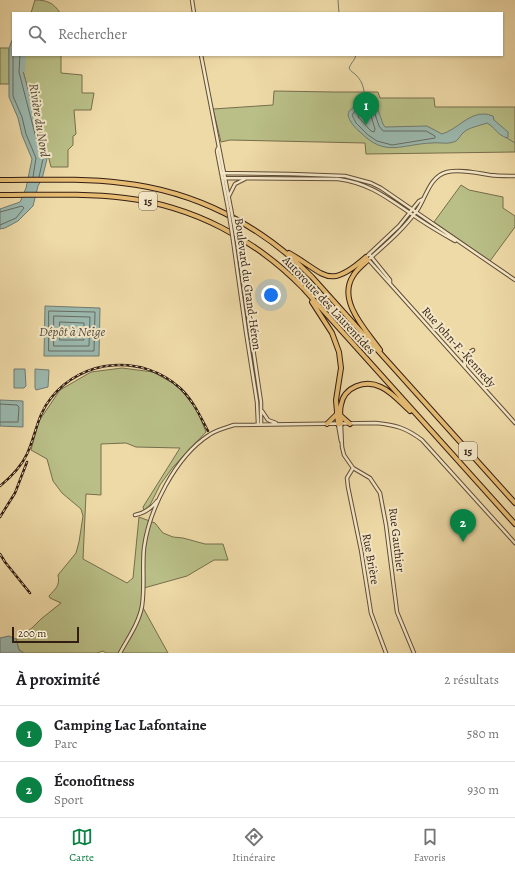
<!DOCTYPE html>
<html lang="fr">
<meta charset="utf-8">
<style>
body{margin:0;font-family:Alegreya,serif;background:#f2f2f2;color:#202124}
.scale{position:absolute;left:12px;bottom:10px;width:67px;box-sizing:border-box;padding-left:4px;border:2px solid #321d13;border-top:0;font-size:11px;line-height:14px;white-space:nowrap;color:#321d13;-webkit-text-stroke:3px #f4e7c6;paint-order:stroke}
.you{position:absolute;left:271px;top:295px;width:14px;height:14px;margin:-10px;border:3px solid #fff;border-radius:50%;background:#1a73e8;box-shadow:0 0 0 6px #1a73e833}
.badge{display:grid;place-items:center;width:26px;height:26px;border-radius:50%;background:#0b8043;color:#fff;font-size:13px;font-weight:700}
.pin{position:absolute;translate:-50% -33px;filter:drop-shadow(0 1px 2px #0008)}
.pin::after{content:'';position:absolute;top:21px;width:14px;height:12px;background:inherit;clip-path:polygon(0 0,100% 0,50% 100%)}
.list{margin:0;padding:0;list-style:none}
h2{display:flex;justify-content:space-between;align-items:center;height:52px;margin:0;padding:0 16px;font-size:17px}
h2 small{font-size:13px;font-weight:400;color:#757577}
.list li{display:grid;grid-template-columns:26px 1fr auto;gap:12px;align-items:center;box-sizing:border-box;height:56px;padding:0 16px;border-top:1px solid #e0e0e0}
.list b{display:block;font-size:15px;white-space:nowrap}
.list p{margin:0;font-size:13px;white-space:nowrap;color:#757577}
.list em{font-size:13px;font-style:normal;color:#757577}
.icon{flex:none;width:22px;height:22px;fill:none;stroke:currentColor;stroke-width:2;stroke-linecap:round;stroke-linejoin:round}
.map{position:relative;flex:none;width:515px;height:653px;overflow:hidden}
.search{position:absolute;background:#fff;box-shadow:0 1px 3px #0004;left:12px;right:12px;top:12px;height:44px;display:flex;align-items:center;gap:10px;box-sizing:border-box;padding:0 14px;border-radius:0px;color:#757577;font-size:15px}
.sheet{height:164px;background:#fff}
nav{display:flex;justify-content:space-around;align-items:center;box-sizing:border-box;height:56px;border-top:1px solid #e0e0e0;background:#fff;font-size:11px;color:#757577}
nav a{display:grid;justify-items:center;gap:2px}
nav .on{color:#0b8043}
.map>svg:first-child{display:block}
.green{fill:#b9bf87;stroke:#766e4d}
.water{fill:#9bb9af;stroke:#717b71}
.lines{fill:none;stroke-linecap:round;stroke-linejoin:round}
.shore{stroke:#666b61;stroke-width:1}
.stream{stroke:#717b71;stroke-width:1}
.river{stroke:#9bb9af;stroke-width:4}
.minor-casing{stroke:#614c38;stroke-width:4.5}
.highway-casing{stroke:#321d13;stroke-width:6}
.minor{stroke:#f4e7c6;stroke-width:2.5}
.highway{stroke:#e7bd74;stroke-width:4}
.rail-casing{stroke:#321d13;stroke-width:2.5}
.rail{stroke:#f4e7c6;stroke-width:1;stroke-dasharray:3;stroke-linecap:butt}
.minor-bridge-casing{stroke:#614c38;stroke-width:4.5;stroke-linecap:butt}
.minor-bridge{stroke:#f4e7c6;stroke-width:2.5}
.labels{text-anchor:middle;stroke-width:4;stroke-linejoin:round;paint-order:stroke}
.shield{fill:#f4e7c6;stroke:#6c5a49;stroke-width:1}
.shield-label{font-size:11px;font-weight:bold;fill:#321d13}
.street-label{font-size:12px;fill:#321d13;stroke:#f4e7c6}
.water-label{font-size:13px;font-style:italic;fill:#524c42;stroke:#f4e7c6}
</style>
<div class="map">
<svg width="515" height="653" viewBox="0 0 515 653">
<rect width="100%" height="100%" fill="#eedaa7"/>
<filter id="stains"><feTurbulence type="fractalNoise" baseFrequency=".005" numOctaves="4"/><feColorMatrix values="0 0 0 0 .2 0 0 0 0 .09 0 0 0 0 .02 0 0 0 .5 -.17"/></filter>
<radialGradient id="worn" r=".72"><stop offset=".6" stop-color="#630" stop-opacity="0"/><stop offset="1" stop-color="#630" stop-opacity=".3"/></radialGradient>
<path class="green" d="M35,0C47,0 54,3 60,13H31Z
M0,48H9V84H0Z
M24,55H61V73L82,75V93H94L91,110H74L76,134L75,135L73,136V145L68,150V167H51L47,151L46,153L39,133L23,71Z
M274,91L334,92H378L380,98H434L435,107H515V152L366,154L365,143L230,140L221,142L213,109L273,105Z
M461,185L469,190L503,197V208L515,216V227L490,261L434,222Z
M122,368L153,372L178,386L197,410L206,432L173,467L160,485L150,505L144,510L143,507L180,448L136,447L126,443L101,444V495L86,494L83,559L127,583L133,578L139,517L155,523L163,533L173,537L183,538L205,544H223L228,560H214L187,576L144,588L142,606L168,653H106L103,651L97,653H24L19,650L16,639H18L32,628L41,619L61,603L50,598L49,596C56,588 60,586 58,575L76,553L79,542L83,516L81,509L62,493L53,481L47,459L31,450L39,421L60,390L91,372Z"/>
<path class="water" d="M13,38V55H24L23,71L47,159L42,179L38,186L33,206L18,221L5,228L0,229V209L20,202L26,188L32,159L22,135L18,118L9,97V48Z
M373,98L375,101L383,124L385,127L427,126L442,134C456,130 469,113 484,114C487,114 490,115 493,116L494,120L508,132V137L507,138C496,134 496,128 487,123C479,126 470,127 464,132C461,134 459,139 456,141C448,145 440,142 432,143C401,144 386,158 360,132C354,127 350,122 348,115L349,111L354,107L357,101L365,99Z
M45,306L100,308L99,356H44Z
M14,369H25L26,386L24,388H14Z
M35,369L49,370L48,387L36,390L35,388Z
M0,400L23,401V427L0,426Z
M9,636L16,639L19,650L24,653H0V638Z"/>
<g class="lines">
<path class="shore" d="M13,55V96L22,117L26,134L36,158L33,177
M20,55L19,72L35,134L42,154L43,159L39,177
M371,102L379,126L383,131H426L435,136V138L392,145L377,141L368,135L356,123L352,115L360,105Z
M366,108L369,109L375,129L374,132L371,131L358,117L363,109Z
M0,212L22,206L24,208L16,218L0,225
M49,311L95,312L94,351H49Z
M54,316L90,317L89,346H54Z
M60,322L84,323V340H60Z
M0,404L17,405L19,407L18,422H0"/>
<path class="stream" d="M338,0L339,13
M356,55C355,60 351,63 349,68C351,72 353,72 356,75C363,82 364,89 365,99
M507,138L515,143"/>
<path class="river" d="M23,70L24,55"/>
<g class="minor-casing">
<path id="minor" d="M192,0L194,13
M201,55L231,209
M218,148L217,151L228,208
M221,173L290,174L345,176L371,183L381,188L515,280
M222,178L338,179C368,183 385,196 410,213C424,223 439,232 455,241
M229,196L235,184L245,179
M423,199L419,201L399,226L366,257L515,423
M233,240L246,332L257,402L258,424
M237,241L261,402V424
M369,254L390,280V283
M368,260C386,244 404,229 418,209C426,197 430,176 447,172C461,169 477,173 490,175C498,176 507,176 515,176
M465,366C463,358 467,353 473,350
M262,411L268,420L276,423
M338,424L341,441
M341,424L342,447L344,455L353,468L370,478L380,493L386,525L397,612L414,653
M353,468L347,478L348,487L361,550L371,613L386,653
M135,515C145,513 151,509 157,501
M120,653C128,638 139,623 142,606C145,587 142,567 144,548C149,510 175,457 209,435C216,430 225,428 234,425L376,423C396,425 406,428 422,440L515,543"/>
</g>
<g class="highway-casing">
<path id="highway" d="M0,180C40,180 82,178 122,183C195,191 261,225 312,277L515,503
M0,195C41,195 84,193 125,198C193,206 255,239 303,288L515,524
M289,253C326,274 328,291 366,257
M368,260C363,265 357,269 353,276C337,301 366,330 380,350
M312,302L332,333L339,352L341,368L336,400L338,424
M341,416L350,424
M327,424L337,414
M341,424C341,418 339,411 341,405C344,387 365,379 381,387C392,392 401,403 410,411"/>
</g>
<use href="#minor" class="minor"/>
<use href="#highway" class="highway"/>
<g class="rail-casing">
<path id="rail" d="M0,486C11,477 21,467 27,454C36,435 37,415 51,398C82,358 143,354 180,388C193,400 200,416 208,431
M0,517L15,493L27,462
M0,554L5,562L30,593"/>
</g>
<use href="#rail" class="rail"/>
<g class="minor-bridge-casing">
<path id="minor-bridge" d="M228,208L233,240
M231,209L237,241"/>
</g>
<use href="#minor-bridge" class="minor-bridge"/>
</g>
<g class="labels">
<g class="shield">
<rect x="139" y="192" width="18" height="18" rx="3"/>
<rect x="459" y="442" width="18" height="18" rx="3"/>
</g>
<g class="shield-label">
<text x="148" y="205">15</text>
<text x="468" y="455">15</text>
</g>
<g class="street-label">
<text transform="translate(248 284) rotate(82)" y="4">Boulevard du Grand-Héron</text>
<text transform="translate(329 305) rotate(47)" y="4">Autoroute des Laurentides</text>
<text transform="translate(459 347) rotate(48)" y="4">Rue John-F.-Kennedy</text>
<text transform="translate(397 540) rotate(83)" y="4">Rue Gauthier</text>
<text transform="translate(371 559) rotate(80)" y="4">Rue Brière</text>
</g>
<g class="water-label">
<text transform="translate(40 120) rotate(81)" y="5">Rivière du Nord</text>
<text x="72" y="336">Dépôt à Neige</text>
</g>
</g>
<rect width="100%" height="100%" filter="url(#stains)"/>
<rect width="100%" height="100%" fill="url(#worn)"/>
</svg>
<div class="scale">200 m</div>
<div class="you"></div>
<div class="pin badge" style="left:366px;top:125px">1</div>
<div class="pin badge" style="left:463px;top:542px">2</div>
<div class="search"><svg class="icon" aria-label="search" viewBox="0 0 24 24"><circle cx="10" cy="10" r="6"/><path d="M15 15l6 6"/></svg>Rechercher</div>
</div>
<section class="sheet">
<h2>À proximité<small>2 résultats</small></h2>
<ul class="list">
<li><span class="badge">1</span><div><b>Camping Lac Lafontaine</b><p>Parc</p></div><em>580 m</em></li>
<li><span class="badge">2</span><div><b>Éconofitness</b><p>Sport</p></div><em>930 m</em></li>
</ul>
</section>
<nav>
<a class="on"><svg class="icon" aria-label="map" viewBox="0 0 24 24"><path d="M3 6l6-2 6 2 6-2v14l-6 2-6-2-6 2zM9 4v14M15 6v14"/></svg>Carte</a>
<a><svg class="icon" aria-label="directions" viewBox="0 0 24 24"><path d="M12 3l9 9-9 9-9-9zM9 14v-3h6M13 9l2 2-2 2"/></svg>Itinéraire</a>
<a><svg class="icon" aria-label="saved" viewBox="0 0 24 24"><path d="M7 4h10v16l-5-4-5 4z"/></svg>Favoris</a>
</nav>
